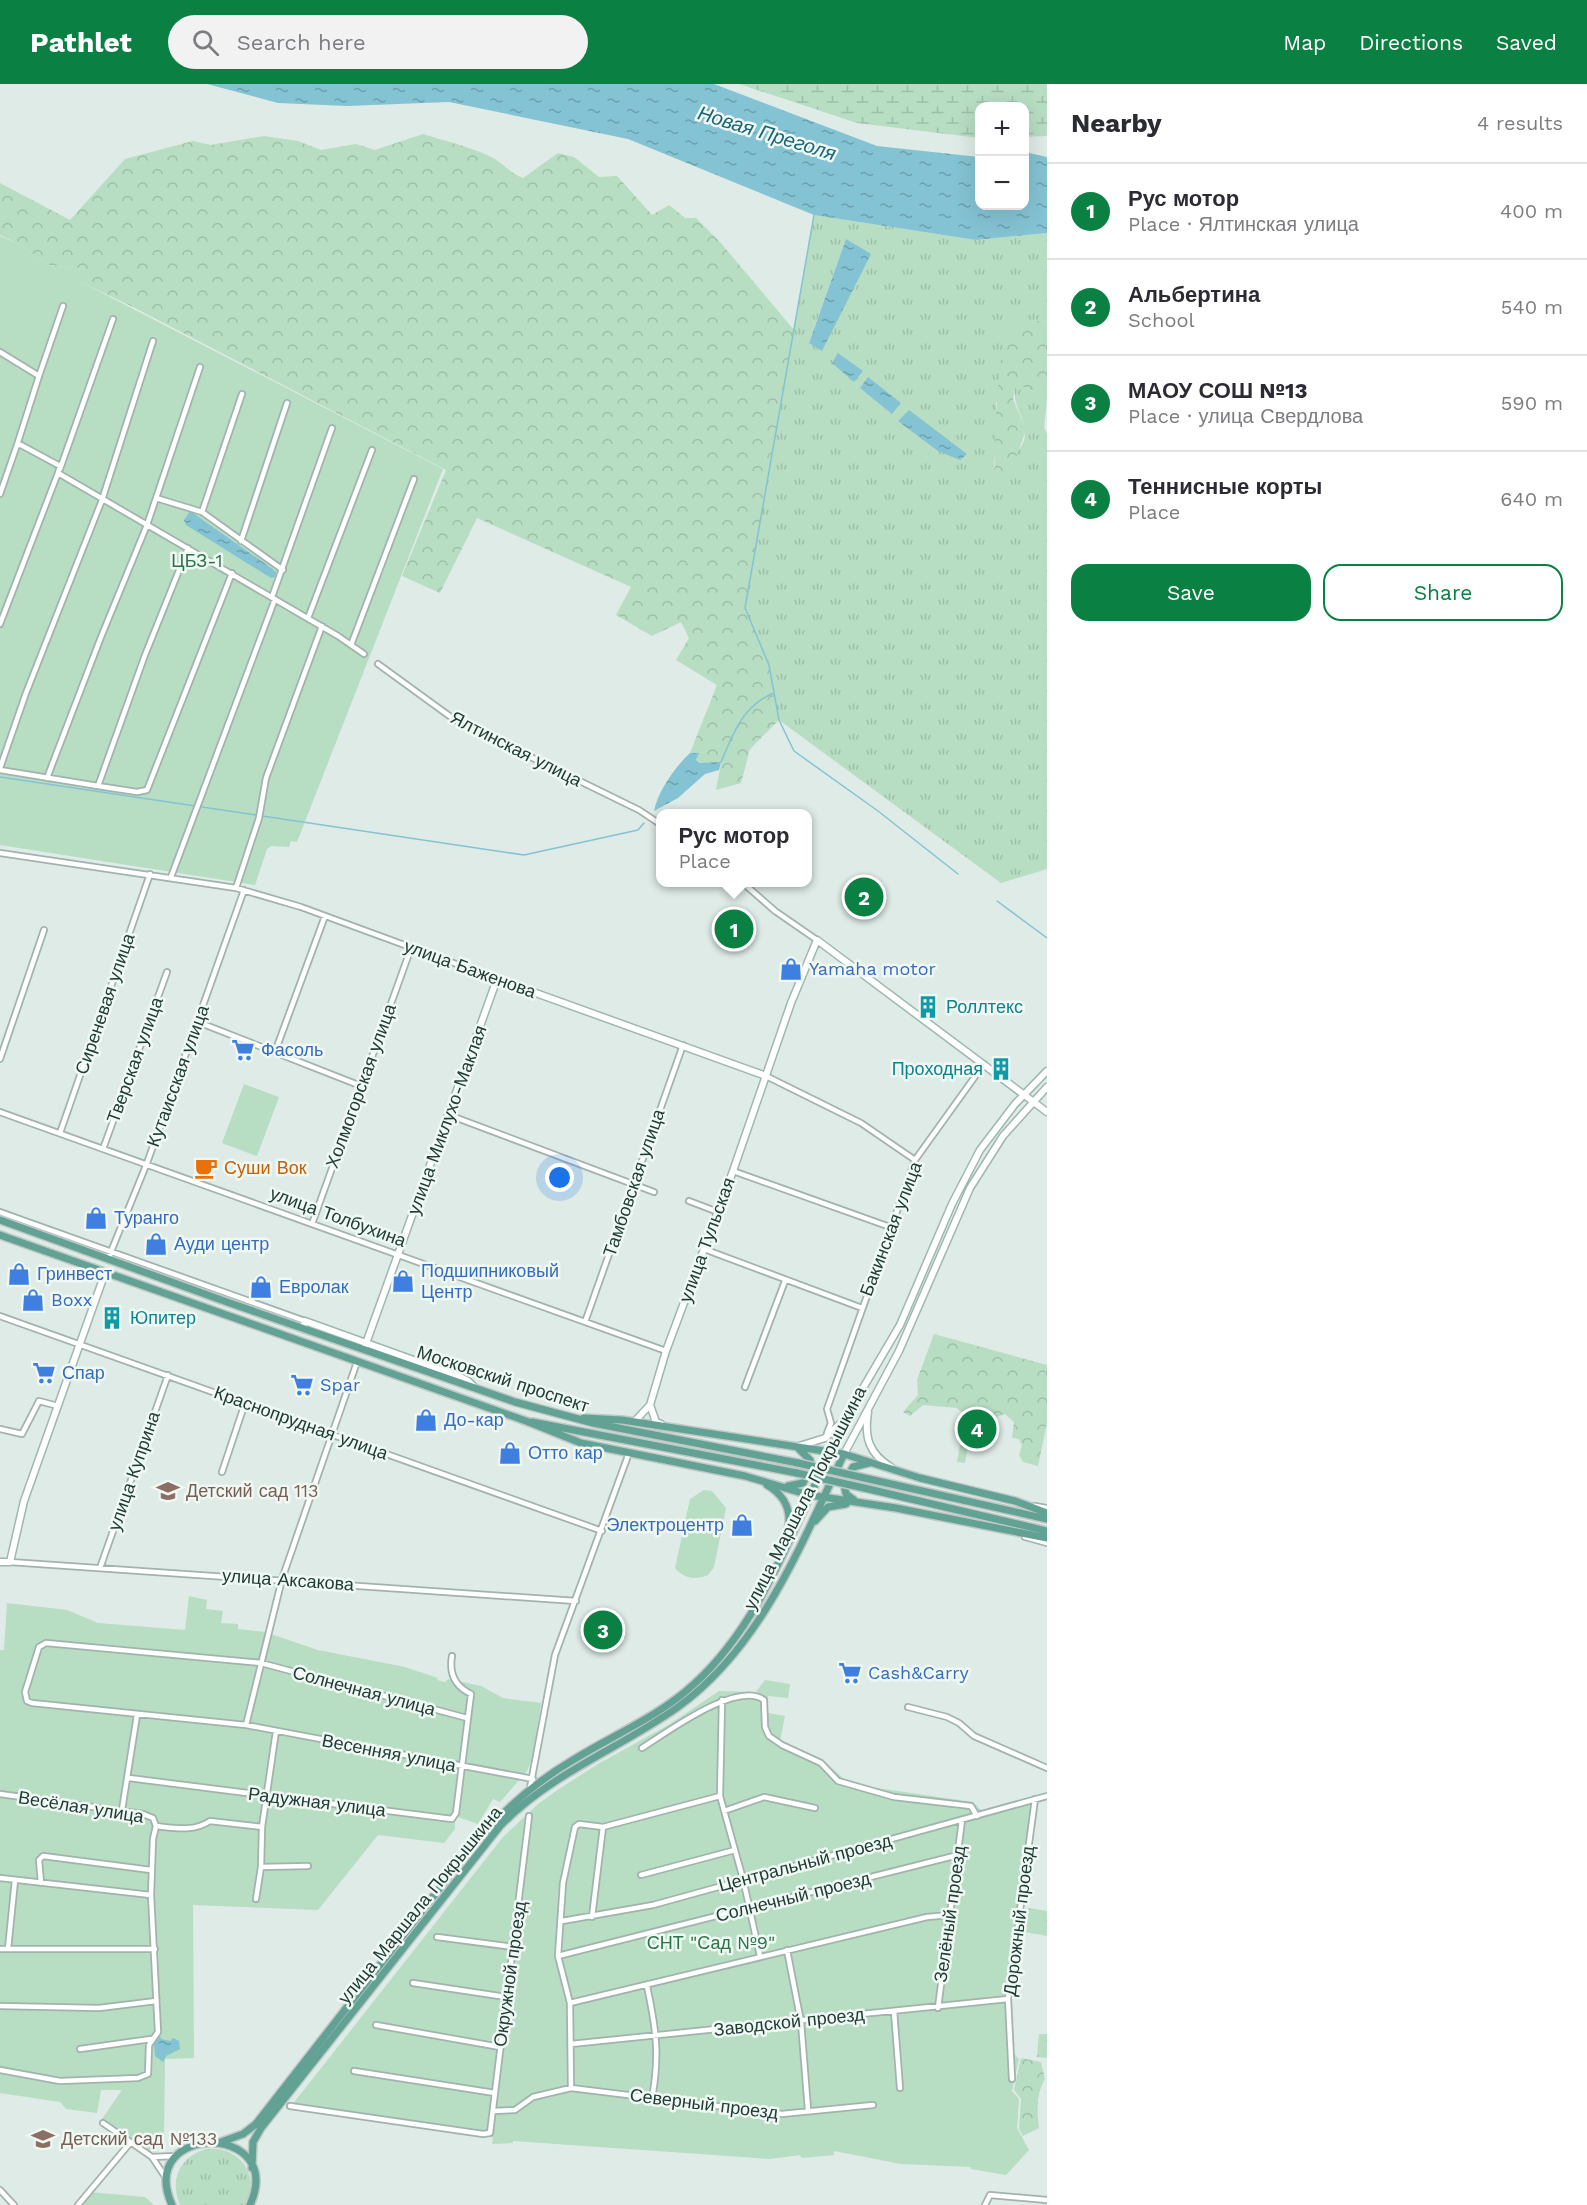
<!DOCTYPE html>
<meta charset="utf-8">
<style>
body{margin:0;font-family:"Work Sans",sans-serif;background:#f2f2f3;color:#2b2b33}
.controls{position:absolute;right:18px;top:18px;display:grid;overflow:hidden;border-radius:12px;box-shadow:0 6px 24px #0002}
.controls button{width:54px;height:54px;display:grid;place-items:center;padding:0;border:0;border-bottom:2px solid #e1e1e2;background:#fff;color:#2b2b33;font:30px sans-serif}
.you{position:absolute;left:560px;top:1094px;width:21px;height:21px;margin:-15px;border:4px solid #fff;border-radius:50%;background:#1a73e8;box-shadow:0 0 0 9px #1a73e833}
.badge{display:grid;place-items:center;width:39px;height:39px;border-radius:50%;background:#0b8043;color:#fff;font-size:20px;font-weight:700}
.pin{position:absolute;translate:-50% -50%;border:3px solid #fff;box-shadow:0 2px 6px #0006}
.popup{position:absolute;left:656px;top:725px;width:156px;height:78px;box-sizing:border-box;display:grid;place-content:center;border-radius:12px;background:#fff;filter:drop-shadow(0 2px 4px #0005);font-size:20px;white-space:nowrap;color:#7c7c81}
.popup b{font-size:22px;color:#2b2b33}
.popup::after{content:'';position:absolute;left:50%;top:100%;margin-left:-12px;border:12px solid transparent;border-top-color:#fff}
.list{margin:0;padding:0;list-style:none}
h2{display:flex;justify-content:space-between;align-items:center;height:78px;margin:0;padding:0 24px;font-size:26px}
h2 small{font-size:20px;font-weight:400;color:#7c7c81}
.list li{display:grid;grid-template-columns:39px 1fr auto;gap:18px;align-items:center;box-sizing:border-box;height:96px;padding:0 24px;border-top:2px solid #e1e1e2}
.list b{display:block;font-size:22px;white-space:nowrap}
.list p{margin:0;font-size:20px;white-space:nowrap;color:#7c7c81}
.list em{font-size:20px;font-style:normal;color:#7c7c81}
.actions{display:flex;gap:12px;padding:18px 24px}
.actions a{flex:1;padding:14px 0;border:2px solid #0b8043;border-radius:18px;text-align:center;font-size:21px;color:#0b8043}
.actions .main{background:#0b8043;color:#fff}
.icon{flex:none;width:33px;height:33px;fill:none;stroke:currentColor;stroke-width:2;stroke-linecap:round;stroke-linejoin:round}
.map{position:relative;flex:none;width:1047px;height:2121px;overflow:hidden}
header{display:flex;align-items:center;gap:36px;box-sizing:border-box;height:84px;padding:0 30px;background:#0b8043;color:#fff}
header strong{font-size:28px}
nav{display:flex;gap:33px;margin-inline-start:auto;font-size:21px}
.search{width:420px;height:54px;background:#f2f2f3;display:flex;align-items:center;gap:15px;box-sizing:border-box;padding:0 21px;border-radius:33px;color:#7c7c81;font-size:22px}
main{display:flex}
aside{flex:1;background:#fff}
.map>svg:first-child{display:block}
.grass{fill:url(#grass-tufts);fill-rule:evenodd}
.forest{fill:url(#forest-crowns)}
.wetland{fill:url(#wetland-marsh)}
.green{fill:#b7ddc3}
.water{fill:url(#water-ripples)}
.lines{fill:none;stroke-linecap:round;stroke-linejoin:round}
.stream{stroke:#84c3d3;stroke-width:1.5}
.street-casing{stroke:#a2b3ad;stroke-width:8}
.secondary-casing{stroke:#9eb7af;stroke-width:9}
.primary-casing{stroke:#c1c8c6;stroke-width:10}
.street{stroke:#fff;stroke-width:4.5}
.secondary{stroke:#fff;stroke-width:6}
.primary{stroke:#62a294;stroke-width:7}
.primary-bridge-casing{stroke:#c1c8c6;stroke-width:10;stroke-linecap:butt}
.primary-bridge{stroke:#62a294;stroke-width:7}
.labels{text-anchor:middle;stroke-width:5;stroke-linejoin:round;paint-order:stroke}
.park-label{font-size:18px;fill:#287449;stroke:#f0f8f4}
.street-label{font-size:18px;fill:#203c35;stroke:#f0f8f4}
.shop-label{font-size:18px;fill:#366cbe;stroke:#f0f8f4;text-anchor:start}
.culture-label{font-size:18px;fill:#0d838f;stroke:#f0f8f4;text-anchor:start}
.food-label{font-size:18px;fill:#c56008;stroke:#f0f8f4;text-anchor:start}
.education-label{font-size:18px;fill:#785e54;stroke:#f0f8f4;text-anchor:start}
.water-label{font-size:20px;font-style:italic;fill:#186579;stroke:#f0f8f4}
</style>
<header>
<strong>Pathlet</strong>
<div class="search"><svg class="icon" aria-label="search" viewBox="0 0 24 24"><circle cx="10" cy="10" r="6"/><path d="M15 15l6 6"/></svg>Search here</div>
<nav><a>Map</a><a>Directions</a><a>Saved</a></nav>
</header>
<main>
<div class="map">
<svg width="1047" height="2121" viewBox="0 0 1047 2121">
<defs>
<pattern id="grass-tufts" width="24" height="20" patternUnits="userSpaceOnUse" patternTransform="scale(1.5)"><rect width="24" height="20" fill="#b7ddc3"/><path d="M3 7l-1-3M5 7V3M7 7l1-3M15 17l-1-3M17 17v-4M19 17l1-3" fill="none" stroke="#9dbfa8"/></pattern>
<pattern id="forest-crowns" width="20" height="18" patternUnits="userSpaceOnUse" patternTransform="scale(1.5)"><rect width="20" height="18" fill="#b7ddc3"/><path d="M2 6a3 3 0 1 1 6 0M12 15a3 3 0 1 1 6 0" fill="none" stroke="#9dbfa8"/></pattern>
<pattern id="wetland-marsh" width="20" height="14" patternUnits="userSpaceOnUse" patternTransform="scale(1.5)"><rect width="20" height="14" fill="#b7ddc3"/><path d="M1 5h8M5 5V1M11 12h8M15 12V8" fill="none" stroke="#9dbfa8"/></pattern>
<pattern id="water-ripples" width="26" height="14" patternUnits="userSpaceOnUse" patternTransform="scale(1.5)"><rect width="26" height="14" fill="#84c3d3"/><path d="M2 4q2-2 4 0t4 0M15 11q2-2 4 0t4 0" fill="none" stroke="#6ca0ac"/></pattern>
</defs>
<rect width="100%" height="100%" fill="#dfebe6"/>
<path class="grass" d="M814,131L976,156L1047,149V239L1036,236L996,319L997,353L993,385C1001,379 1012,373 1019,365C1036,345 1011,325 1015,304L1025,303L1044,313L1047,315L1044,344L1047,350V785L1001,799L779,636L769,581L745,524ZM846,155L822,267L809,258Z
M1028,1824L1047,1827V1852L1025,1848L1024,1851L1020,1850L1026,1846Z
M1039,1950H1047V1974L1037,1973Z
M207,2065C240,2062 260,2091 247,2121H180C169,2096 180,2072 207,2065Z"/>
<path class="forest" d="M423,50C445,57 467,62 487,71C502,77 509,89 523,94L558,69L574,73L599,93L617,92L652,131L669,121L685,134H696L720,158L794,246L745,524L769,581L779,636L750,665L741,699L716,706L721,679H701L696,676L698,670L690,669L717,601L676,576L689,554L681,538L652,552L616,531L631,503L477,434L440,509L402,492L446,386L133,223L83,199V185L48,181L19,160L0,151V99L70,136L125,75L193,57L211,61L264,52L298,57L321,66L356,60L375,66Z
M1036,236L1047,239V315L1025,303L1015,304L1013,315L1026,346L1007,398L996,395C991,382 999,260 1007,249C1014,240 1026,239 1036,236Z
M934,1250L1047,1281V1339L1038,1382L1023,1378L1019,1371L1022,1361L1019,1355L1012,1354L1014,1338L1005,1330L996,1333L960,1327L957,1324L923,1321L910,1332L903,1328L918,1311L917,1296Z
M1021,1974L1041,1978L1045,1995C1036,2010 1037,2026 1039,2044L1023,2052L1019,2045L1021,2015L1014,2006Z"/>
<path class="wetland" d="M739,0H1047V52L1025,53L1024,22H980L979,54L857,39Z"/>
<path class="green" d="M0,152L19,160L48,181L83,185V199L443,385L297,758L291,757L289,763L271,762L267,765L255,801L0,761Z
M244,1000L279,1013L257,1072L222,1059Z
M960,1361L968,1362L965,1379L957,1378Z
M704,1406L712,1407L726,1424L714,1483L708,1491C694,1496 685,1495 675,1484L690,1415Z
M189,1512L207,1516L206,1525L223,1527L221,1539L238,1540V1545L265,1548L318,1566L405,1583L438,1594L437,1596L445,1598L448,1595L481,1602L503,1614L541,1619L533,1673L527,1687L500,1718L493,1715L478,1740L455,1732V1745L444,1759L378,1751L318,1826L193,1821L194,1974L165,1975L164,2051H156V2069L143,2064L102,2035L122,2006H101L97,2029L66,2025L60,2018L0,2009V1566H4L7,1519L67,1526L98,1539L185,1546Z
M765,1596L790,1600L788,1614L768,1612V1629L785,1632L780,1657L827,1680L843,1694L863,1702L973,1718L981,1726L1033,1718L1008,1930L1011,1966L1019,1975L1012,2007L1019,2015L1017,2044L1029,2066L1006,2091L971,2085V2083L901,2080L834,2067V2071L802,2074L800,2071L770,2075L513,2057V2059L492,2060L493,2054L487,2048L292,2021L503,1753L538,1720L559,1705L598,1680L670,1640L719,1607L756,1608Z
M89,2108L145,2113L154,2121H78Z"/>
<path class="water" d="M207,0H714L877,62L979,73L980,122H1024L1025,68L1047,73V149L976,156L814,131L628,55L449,18L347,22L278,19Z
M846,155L871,170L822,267L809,259Z
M838,269L863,287L854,298L832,279Z
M868,293L901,319L892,330L860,304Z
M909,326L967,370L960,376L938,367L898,337Z
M190,427L270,483L276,488L275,493L271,494L186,441L184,436Z
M690,669H699L696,676L700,679L721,678L719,686L705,690L678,714L654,727C658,707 675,683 690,669Z
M160,1952L161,1955L170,1957L173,1954L179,1957L180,1965L166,1972L163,1978L155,1972L154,1960Z"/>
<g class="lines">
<path class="stream" d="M814,131L745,524L769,581L779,636L794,667L878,727L958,790
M721,678C733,650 743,621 774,609
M0,693L524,771L638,746L644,739
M997,817L1047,854"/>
<g class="street-casing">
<path id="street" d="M0,268L39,292L17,361
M39,292L63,222
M60,385L113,235
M0,410L17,361H21L60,382L58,389L338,552L364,570
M156,414L202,428L283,486
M202,428L242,310
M241,457L287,319
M188,464L145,571L98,702L137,708L147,706L232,489
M272,513L332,344
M308,534L372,366
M0,540L58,389
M351,561L414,395
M378,580L455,636L639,726L660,740
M0,684L26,609L102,416L153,257
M0,686L98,702
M47,694L101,553L147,441L200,283
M0,769L236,804L301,823L497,895
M171,793L275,515
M742,798L775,827L817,856
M236,804L259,734L266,694L322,542
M198,938L361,1002
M275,968L325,832
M0,975L44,846
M766,992L861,1039L915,1076
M0,1028L666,1267
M449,1031L654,1108
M60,1049L150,790
M103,1065L167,888
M733,1087L890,1143
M689,1117L718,1128
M0,1128L305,1237
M312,1140L411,864
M704,1165L862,1224
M108,1175L147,1079L244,806
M0,1232L602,1447
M585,1238L683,961
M745,1303L785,1197
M0,1345L22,1350L39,1317L58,1322
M827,1349L831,1339L827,1325L915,1076L984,980
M222,1388L245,1319
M1035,1422L1047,1424
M1025,1453L1047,1459
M10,1478L576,1517
M100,1484L168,1291
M722,1616L720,1712L743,1795L760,1872
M908,1623L947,1633L959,1639L974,1652L1047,1684
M467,1634L261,1579L46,1559L39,1563L25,1608L27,1617L32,1619L246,1641L533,1695
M246,1641L282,1495L357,1278
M642,1664C666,1649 737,1596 764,1616L765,1643L769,1652L782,1661L821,1679L838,1697L894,1713L971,1722L977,1732
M129,1694L452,1735L456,1729L471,1610C454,1602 449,1589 452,1572
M530,1704L555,1571L629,1369
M0,1710L143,1730L153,1734L156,1742
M122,1726L137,1631
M724,1727L764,1713L815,1724
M156,1742C174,1744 194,1748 210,1737L262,1743
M603,1743L720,1712
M261,1783L308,1782
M641,1791L735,1766
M0,1794L151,1811
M41,1799L39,1776L43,1772L151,1786
M256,1815L261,1783L262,1743L276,1647
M562,1837L653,1821L1047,1712
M437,1853L513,1863
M0,1865H155
M8,1865L15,1796
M787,1866L801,1938L808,2026
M558,1872L958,1771
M413,1899L506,1913
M647,1902C656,1944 660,1971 652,2014
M570,1919L927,1833L950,1831
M0,1922L99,1924L156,1917
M938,1924L962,1736
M894,1927L900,2004
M376,1941L500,1963
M571,1960L1008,1915
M80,1965L151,1955
M0,1986L60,1997L138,1994L148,1990L149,1961L158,1948L151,1811L153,1755L156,1742
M354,1987L495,2009
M1012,1995L1008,1915L1035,1715
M571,2004L570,1919L558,1872L563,1799L575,1743L579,1740L603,1743L592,1833
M290,2022L483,2050L490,2049L529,1732
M493,2027L515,2026L533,2013L571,2004L782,2030L873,2021
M103,2039L152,2073L166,2094
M152,2073L175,2072
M0,2106L14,2121
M78,2121L130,2059
M985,2121L990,2111L1047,2116"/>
</g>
<g class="secondary-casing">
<path id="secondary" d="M303,1245L305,1237L458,1292L468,1297L474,1303
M364,1265L497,895L766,992
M650,1321L656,1338L661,1340
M849,1328L900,1241L952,1120L980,1066L1015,1020L1047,987
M868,1328C864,1353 869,1370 891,1383
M634,1338L650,1321L666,1267L733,1087L791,919L817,856L1047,1028
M799,1362L825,1354L843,1337
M831,1367L839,1349
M844,1370L899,1267L970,1104L1003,1052L1047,1003
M0,1478H10L24,1417L105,1189"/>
</g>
<g class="primary-casing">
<path id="primary" d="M0,1136L227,1218L515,1318L593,1339L798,1379
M0,1151L526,1337L581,1359L745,1392L809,1411L896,1424L1047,1454
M584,1334L622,1336L844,1370L920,1394L1015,1417L1047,1429
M532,1338L797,1389
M839,1349L851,1326
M869,1395L1047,1435
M767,1401C786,1412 793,1429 787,1450
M788,1402L803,1399L811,1384L810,1376L798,1364
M864,1404L1047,1447
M854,1416L846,1410L844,1400L853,1383L869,1379
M815,1437L828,1423L846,1420
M221,2058L243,2050L256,2040L468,1768C498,1731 532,1700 573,1676C613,1651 658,1633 693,1601C761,1540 791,1448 831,1367
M252,2084L253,2058L261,2044L500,1742C551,1689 619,1665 678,1623C762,1562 801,1460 844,1370
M172,2121C135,2038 287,2038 250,2121"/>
</g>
<use href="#street" class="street"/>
<use href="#secondary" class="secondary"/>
<use href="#primary" class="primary"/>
<g class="primary-bridge-casing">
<path id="primary-bridge" d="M798,1379L869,1395
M797,1389L864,1404"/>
</g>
<use href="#primary-bridge" class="primary-bridge"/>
</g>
<defs>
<g id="shop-bare" transform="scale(1.8)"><path d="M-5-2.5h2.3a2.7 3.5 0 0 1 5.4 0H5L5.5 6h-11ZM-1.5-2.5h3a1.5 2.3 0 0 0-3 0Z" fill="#3f7fe0" stroke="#f0f8f4" stroke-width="2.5" paint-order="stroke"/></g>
<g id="building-bare" transform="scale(1.8)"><path d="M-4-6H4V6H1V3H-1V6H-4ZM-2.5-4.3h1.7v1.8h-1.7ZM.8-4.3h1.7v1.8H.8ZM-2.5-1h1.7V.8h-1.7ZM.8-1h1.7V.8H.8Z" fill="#0f9aa8" stroke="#f0f8f4" stroke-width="2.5" paint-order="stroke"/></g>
<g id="supermarket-bare" transform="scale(1.8)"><path d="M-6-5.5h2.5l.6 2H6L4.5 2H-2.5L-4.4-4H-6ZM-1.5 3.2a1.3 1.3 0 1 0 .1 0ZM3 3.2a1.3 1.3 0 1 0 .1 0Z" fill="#3f7fe0" stroke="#f0f8f4" stroke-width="2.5" paint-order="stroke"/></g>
<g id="cafe-bare" transform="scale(1.8)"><path d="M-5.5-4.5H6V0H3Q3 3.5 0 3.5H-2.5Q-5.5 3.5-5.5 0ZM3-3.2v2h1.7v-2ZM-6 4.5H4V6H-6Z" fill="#e8710a" stroke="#f0f8f4" stroke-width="2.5" paint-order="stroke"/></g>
<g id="school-bare" transform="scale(1.8)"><path d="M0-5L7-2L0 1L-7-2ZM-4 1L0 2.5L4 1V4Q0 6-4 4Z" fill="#8d6e63" stroke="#f0f8f4" stroke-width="2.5" paint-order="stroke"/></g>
</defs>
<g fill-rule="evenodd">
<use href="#shop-bare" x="791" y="885"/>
<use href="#building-bare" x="928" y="923"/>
<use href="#supermarket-bare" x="243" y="966"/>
<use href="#building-bare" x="1001" y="985"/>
<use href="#cafe-bare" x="206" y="1084"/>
<use href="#shop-bare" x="96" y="1134"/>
<use href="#shop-bare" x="156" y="1160"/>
<use href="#shop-bare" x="19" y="1190"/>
<use href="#shop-bare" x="403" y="1197"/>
<use href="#shop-bare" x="261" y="1203"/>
<use href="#shop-bare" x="33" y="1216"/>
<use href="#building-bare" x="112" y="1234"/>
<use href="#supermarket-bare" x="44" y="1289"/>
<use href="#supermarket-bare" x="302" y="1301"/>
<use href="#shop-bare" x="426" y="1336"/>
<use href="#shop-bare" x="510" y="1369"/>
<use href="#school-bare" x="168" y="1407"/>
<use href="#shop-bare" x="742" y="1441"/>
<use href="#supermarket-bare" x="850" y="1589"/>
<use href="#school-bare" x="43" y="2055"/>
</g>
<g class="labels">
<g class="park-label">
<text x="197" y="483">ЦБЗ-1</text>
<text x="711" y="1865">СНТ "Сад №9"</text>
</g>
<g class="street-label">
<text transform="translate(516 665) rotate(27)" y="6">Ялтинская улица</text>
<text transform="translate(470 885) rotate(20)" y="6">улица Баженова</text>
<text transform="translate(105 920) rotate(-71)" y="6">Сиреневая улица</text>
<text transform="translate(135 976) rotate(-70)" y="6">Тверская улица</text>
<text transform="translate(178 992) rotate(-70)" y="6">Кутаисская улица</text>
<text transform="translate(361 1002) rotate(-70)" y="6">Холмогорская улица</text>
<text transform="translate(447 1036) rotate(-70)" y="6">улица Миклухо-Маклая</text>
<text transform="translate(634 1099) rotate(-71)" y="6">Тамбовская улица</text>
<text transform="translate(338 1133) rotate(20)" y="6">улица Толбухина</text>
<text transform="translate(891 1145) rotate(-69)" y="6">Бакинская улица</text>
<text transform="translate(707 1156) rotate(-70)" y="6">улица Тульская</text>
<text transform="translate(503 1295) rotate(18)" y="6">Московский проспект</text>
<text transform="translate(301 1339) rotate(20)" y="6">Краснопрудная улица</text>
<text transform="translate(134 1387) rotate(-71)" y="6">улица Куприна</text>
<text transform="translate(805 1414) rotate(-63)" y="6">улица Маршала Покрышкина</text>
<text transform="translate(288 1496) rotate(4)" y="6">улица Аксакова</text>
<text transform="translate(364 1607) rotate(15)" y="6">Солнечная улица</text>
<text transform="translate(389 1669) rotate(11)" y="6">Весенняя улица</text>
<text transform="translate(317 1718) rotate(7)" y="6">Радужная улица</text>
<text transform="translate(81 1723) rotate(9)" y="6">Весёлая улица</text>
<text transform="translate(805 1779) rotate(-15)" y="6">Центральный проезд</text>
<text transform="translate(793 1813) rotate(-14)" y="6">Солнечный проезд</text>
<text transform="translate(420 1821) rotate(-51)" y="6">улица Маршала Покрышкина</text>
<text transform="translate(950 1830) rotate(-82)" y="6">Зелёный проезд</text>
<text transform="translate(1019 1837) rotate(-83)" y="6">Дорожный проезд</text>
<text transform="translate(510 1890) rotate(-82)" y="6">Окружной проезд</text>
<text transform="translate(789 1938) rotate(-6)" y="6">Заводской проезд</text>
<text transform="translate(704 2020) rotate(7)" y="6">Северный проезд</text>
</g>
<g class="shop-label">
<text x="809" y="891">Yamaha motor</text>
<text x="261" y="972">Фасоль</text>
<text x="114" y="1140">Туранго</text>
<text x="174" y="1166">Ауди центр</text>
<text x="421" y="1193">Подшипниковый<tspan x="421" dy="21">Центр</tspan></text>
<text x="37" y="1196">Гринвест</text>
<text x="279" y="1209">Евролак</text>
<text x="51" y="1222">Boxx</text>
<text x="62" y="1295">Спар</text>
<text x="320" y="1307">Spar</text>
<text x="444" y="1342">До-кар</text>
<text x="528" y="1375">Отто кар</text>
<text x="724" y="1447" text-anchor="end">Электроцентр</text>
<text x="868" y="1595">Cash&amp;Carry</text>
</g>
<g class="culture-label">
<text x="946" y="929">Роллтекс</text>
<text x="983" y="991" text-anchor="end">Проходная</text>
<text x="130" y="1240">Юпитер</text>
</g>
<g class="food-label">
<text x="224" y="1090">Суши Вок</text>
</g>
<g class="education-label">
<text x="186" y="1413">Детский сад 113</text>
<text x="61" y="2061">Детский сад №133</text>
</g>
<g class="water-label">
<text transform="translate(767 49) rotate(17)" y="7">Новая Преголя</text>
</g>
</g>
</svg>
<div class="controls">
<button>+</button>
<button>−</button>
</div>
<div class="you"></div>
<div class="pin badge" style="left:734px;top:845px">1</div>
<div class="popup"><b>Рус мотор</b>Place</div>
<div class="pin badge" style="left:864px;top:813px">2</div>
<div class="pin badge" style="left:603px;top:1546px">3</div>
<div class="pin badge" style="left:977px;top:1345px">4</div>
</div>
<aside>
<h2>Nearby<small>4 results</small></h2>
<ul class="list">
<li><span class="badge">1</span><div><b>Рус мотор</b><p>Place · Ялтинская улица</p></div><em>400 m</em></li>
<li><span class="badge">2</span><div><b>Альбертина</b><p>School</p></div><em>540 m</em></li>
<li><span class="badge">3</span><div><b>МАОУ СОШ №13</b><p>Place · улица Свердлова</p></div><em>590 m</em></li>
<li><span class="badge">4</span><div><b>Теннисные корты</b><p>Place</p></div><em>640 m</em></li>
</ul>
<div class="actions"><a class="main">Save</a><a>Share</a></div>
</aside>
</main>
